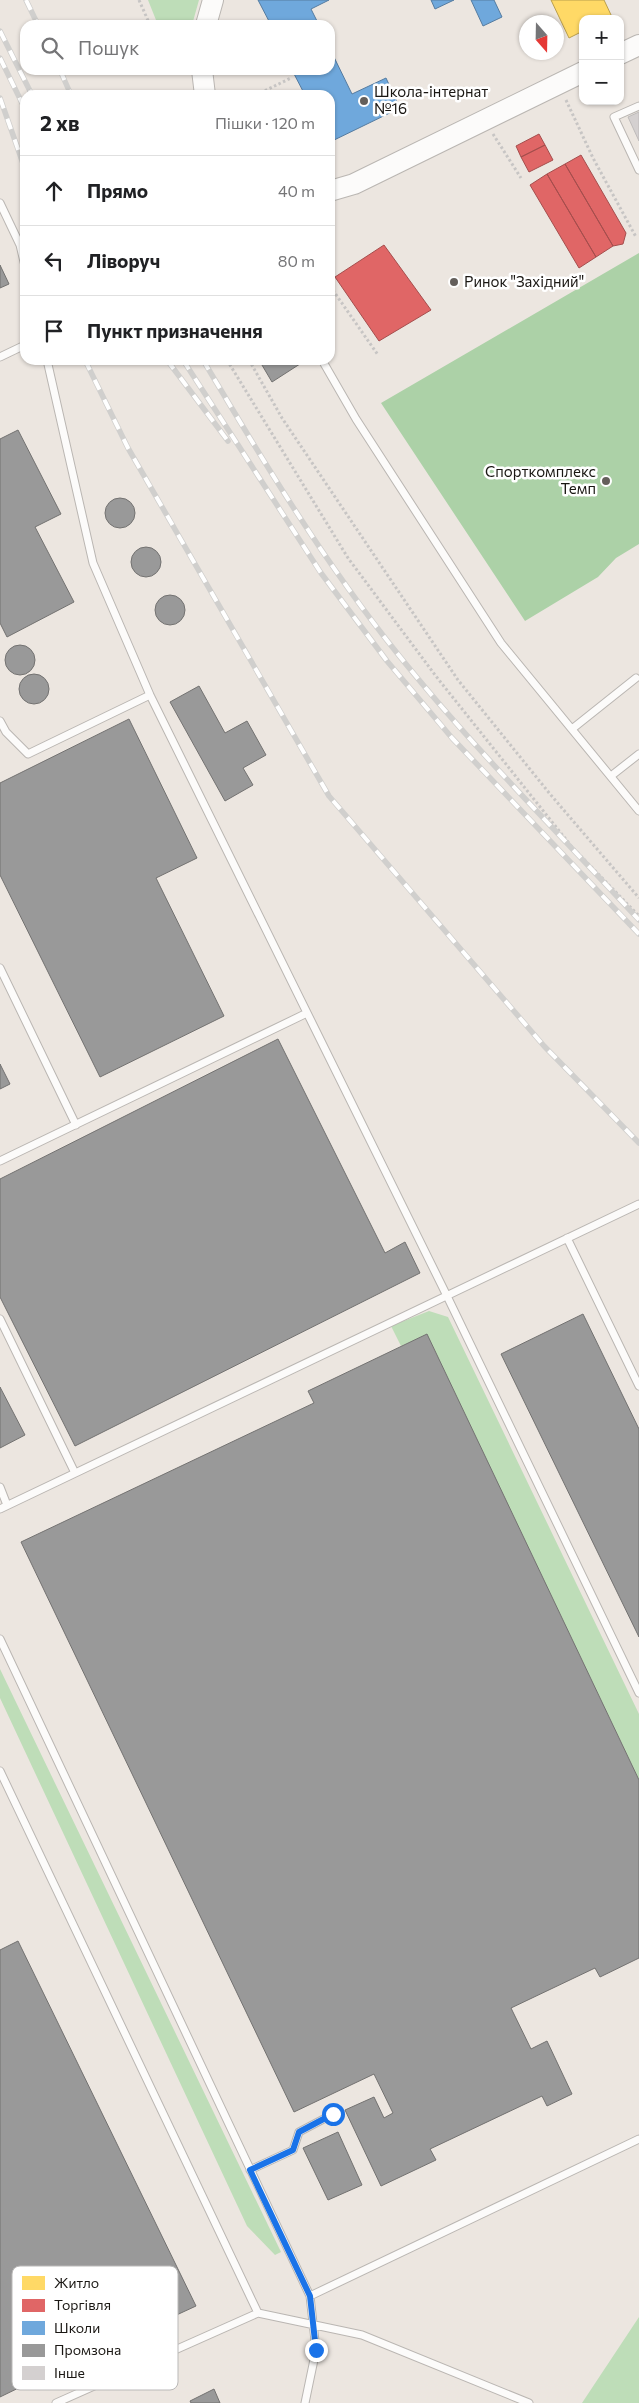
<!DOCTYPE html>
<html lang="uk">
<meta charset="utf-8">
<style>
body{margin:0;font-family:Commissioner,sans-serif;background:#f2f2f2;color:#202124}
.controls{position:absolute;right:15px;top:15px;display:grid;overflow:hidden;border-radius:10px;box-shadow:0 1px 4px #0004}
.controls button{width:45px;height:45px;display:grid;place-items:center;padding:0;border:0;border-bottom:1px solid #e0e0e0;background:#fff;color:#202124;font:25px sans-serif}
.compass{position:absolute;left:519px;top:15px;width:45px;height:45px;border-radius:50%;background:#fff;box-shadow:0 1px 4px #0004;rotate:160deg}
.stop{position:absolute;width:15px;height:15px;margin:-11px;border:4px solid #1a73e8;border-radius:50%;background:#fff}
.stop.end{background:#1a73e8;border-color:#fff;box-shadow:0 1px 5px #0008}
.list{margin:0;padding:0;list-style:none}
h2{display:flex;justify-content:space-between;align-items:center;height:65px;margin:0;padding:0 20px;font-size:21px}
h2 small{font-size:16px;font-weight:400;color:#757577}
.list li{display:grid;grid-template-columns:32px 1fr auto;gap:15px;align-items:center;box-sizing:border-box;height:70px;padding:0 20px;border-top:1px solid #e0e0e0}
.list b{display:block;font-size:19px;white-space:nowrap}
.list em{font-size:16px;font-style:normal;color:#757577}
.icon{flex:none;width:28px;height:28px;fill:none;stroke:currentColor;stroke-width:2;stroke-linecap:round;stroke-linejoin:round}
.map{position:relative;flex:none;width:639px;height:2403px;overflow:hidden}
.search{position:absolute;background:#fff;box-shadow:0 1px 4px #0004;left:20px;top:20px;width:315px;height:55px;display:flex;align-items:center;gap:12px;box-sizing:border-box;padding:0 18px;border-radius:15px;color:#757577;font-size:19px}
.panel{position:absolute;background:#fff;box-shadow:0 1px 4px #0004;left:20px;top:90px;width:315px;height:275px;border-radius:15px}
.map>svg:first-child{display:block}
.green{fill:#beddb8}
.forest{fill:#acd1a7}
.homes{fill:#ffd966;stroke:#ba9f4d}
.shops{fill:#e06666;stroke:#a54e4d}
.schools{fill:#6fa8dc;stroke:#567ca0}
.industry{fill:#999;stroke:#737271}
.building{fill:#d4d0d0;stroke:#bebbba}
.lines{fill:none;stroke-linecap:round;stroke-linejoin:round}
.service-casing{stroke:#bab6b2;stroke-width:9}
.secondary-casing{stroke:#bab6b2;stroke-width:22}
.path{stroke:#c7c5c4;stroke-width:3;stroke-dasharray:2.5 2.5;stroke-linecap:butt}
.service{stroke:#fcfbfa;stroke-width:7}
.secondary{stroke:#fcfbfa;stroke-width:20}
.rail-casing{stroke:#d0cfcd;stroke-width:5.5}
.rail{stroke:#fff;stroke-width:4;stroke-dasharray:11;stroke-linecap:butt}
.route{stroke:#1a73e8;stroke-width:6}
.poi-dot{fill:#645f5b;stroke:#fff;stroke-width:2}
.labels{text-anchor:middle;stroke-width:5;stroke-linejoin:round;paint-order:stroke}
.poi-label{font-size:15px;fill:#1a1713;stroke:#fff;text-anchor:start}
.key{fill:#fff;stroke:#bab9b8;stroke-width:1}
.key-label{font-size:14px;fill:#1a1713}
</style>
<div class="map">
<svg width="639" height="2403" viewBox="0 0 639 2403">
<rect width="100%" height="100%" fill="#ece6e0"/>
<path class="green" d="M148,0H199L192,25H158Z
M429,1311L448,1317L639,1714V1780L427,1335L401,1346L391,1326Z
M0,1669L281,2252L275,2255L247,2226L0,1698Z
M639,2317V2403H582Z"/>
<path class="forest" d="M639,253V544L616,558L598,577L525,621L381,403Z"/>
<path class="homes" d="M551,0H604L612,17L583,19V31L569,38Z"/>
<path class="shops" d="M539,134L545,145L521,157L516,146Z
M545,145L553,160L529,172L521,157Z
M581,155L626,233L623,244L613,246L565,164Z
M565,164L613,246L596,257L547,174Z
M547,174L596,257L579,268L530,185Z
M384,245L431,310L379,341L335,277Z"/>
<path class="schools" d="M258,0H329L311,9L319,25H271Z
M431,0H454L435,9Z
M471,0H494L502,17L483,26Z
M330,49L352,94L386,78L400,108L330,142V95H305L292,70H330Z"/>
<path class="industry" d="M0,265L9,284L0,288Z
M259,360H302L303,362L272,382Z
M18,430L61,514L35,527L74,602L7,637L0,623V439Z
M105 513a15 15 0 1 1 30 0a15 15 0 1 1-30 0Z
M131 562a15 15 0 1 1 30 0a15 15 0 1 1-30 0Z
M155 610a15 15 0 1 1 30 0a15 15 0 1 1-30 0Z
M5 660a15 15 0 1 1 30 0a15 15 0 1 1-30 0Z
M19 689a15 15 0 1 1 30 0a15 15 0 1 1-30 0Z
M199,686L225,733L247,721L266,755L243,768L253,785L225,801L170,702Z
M129,719L197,858L156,878L224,1016L100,1077L0,875V783Z
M278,1039L385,1253L405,1242L420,1273L75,1446L0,1297V1179Z
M0,1064L10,1084L0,1089Z
M583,1314L639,1429V1637L501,1354Z
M427,1334L639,1780V1958L600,1977L595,1968L511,2008L531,2049L547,2041L572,2094L547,2106L542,2096L430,2149L436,2160L381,2186L345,2110L374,2097L384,2118L393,2113L374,2074L294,2112L21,1542L314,1403L308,1391Z
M0,1387L25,1435L0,1448Z
M18,1941L196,2306L170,2318L147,2271L90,2299L111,2343L0,2397V1950Z
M338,2132L362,2185L328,2200L303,2148Z
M214,2389L220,2403H191L190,2401Z"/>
<path class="building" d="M639,112V141L628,117Z"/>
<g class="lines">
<g class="service-casing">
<path id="service" d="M639,106L614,117L639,170
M0,203L20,245L25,266
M0,357L25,345
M47,360L93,563L150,695L447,1296L639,1693
M322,360L356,419L501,643L639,811
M0,721L6,732L28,754L150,695
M572,729L636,678
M611,776L639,754
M0,968L76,1125
M0,1161L307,1013
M567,1238L639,1386
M0,1319L75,1473
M0,1487L7,1505
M0,1509L639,1204
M0,1639L310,2296L316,2350L305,2403
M0,1771L258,2313
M250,2170L293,2150L299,2132L333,2114
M310,2296L639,2139
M56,2403L258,2313L362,2335L529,2403"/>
</g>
<g class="secondary-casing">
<path id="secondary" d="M206,25L213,0
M620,54L639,45
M202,70L205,95
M330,191L354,184L583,72"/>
</g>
<path class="path" d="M139,0L150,25
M256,95L291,78
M566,100L593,158L636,237
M493,134L521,178
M330,286L378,355
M227,360L348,558L435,675L572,847L639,916
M249,360L282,418L458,680L550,794L639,898"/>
<use href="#service" class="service"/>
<use href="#secondary" class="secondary"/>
<g class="rail-casing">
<path id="rail" d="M26,0L38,25
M0,31L32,95
M0,58L25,109
M60,70L71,95
M0,98L25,169
M85,360L128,448L329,796L544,1046L639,1143
M167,360L228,441
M183,360L321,573L387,661L452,738L639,934
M203,360C263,461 324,562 397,653C472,747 558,832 639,920"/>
</g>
<use href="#rail" class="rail"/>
</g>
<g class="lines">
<path class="route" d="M316,2350L310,2296L250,2170L293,2150L299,2132L333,2114"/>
</g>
<g class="poi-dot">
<circle cx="364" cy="101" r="5"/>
<circle cx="454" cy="282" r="5"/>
<circle cx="606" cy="481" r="5"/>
</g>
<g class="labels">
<g class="poi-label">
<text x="374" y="97">Школа-інтернат<tspan x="374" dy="17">№16</tspan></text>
<text x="464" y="287">Ринок "Західний"</text>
<text x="596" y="477" text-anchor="end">Спорткомплекс<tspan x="596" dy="17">Темп</tspan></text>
</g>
</g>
<rect x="12" y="2266" width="166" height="124" rx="8" class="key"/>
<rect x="22" y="2276" width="23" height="14" fill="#ffd966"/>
<rect x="22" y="2299" width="23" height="13" fill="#e06666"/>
<rect x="22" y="2321" width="23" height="14" fill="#6fa8dc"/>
<rect x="22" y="2344" width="23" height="13" fill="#999"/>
<rect x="22" y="2366" width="23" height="14" fill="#d4d0d0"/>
<g class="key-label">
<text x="54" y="2288">Житло</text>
<text x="54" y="2310">Торгівля</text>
<text x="54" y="2333">Школи</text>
<text x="54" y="2355">Промзона</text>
<text x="54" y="2378">Інше</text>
</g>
</svg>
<div class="controls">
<button>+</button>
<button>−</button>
</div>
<svg class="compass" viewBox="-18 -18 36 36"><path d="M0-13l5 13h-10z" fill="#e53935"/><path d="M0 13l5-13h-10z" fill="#757577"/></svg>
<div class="stop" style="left:333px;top:2114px"></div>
<div class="stop end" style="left:316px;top:2350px"></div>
<div class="search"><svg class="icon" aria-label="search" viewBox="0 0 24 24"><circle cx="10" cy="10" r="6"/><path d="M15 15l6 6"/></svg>Пошук</div>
<section class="panel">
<h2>2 хв<small>Пішки · 120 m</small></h2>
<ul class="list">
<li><svg class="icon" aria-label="ahead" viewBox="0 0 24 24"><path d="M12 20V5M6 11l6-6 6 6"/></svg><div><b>Прямо</b></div><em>40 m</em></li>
<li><svg class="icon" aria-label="left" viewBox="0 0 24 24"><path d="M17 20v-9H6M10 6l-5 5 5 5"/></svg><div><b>Ліворуч</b></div><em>80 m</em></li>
<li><svg class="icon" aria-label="arrive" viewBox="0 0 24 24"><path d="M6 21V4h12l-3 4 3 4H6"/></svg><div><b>Пункт призначення</b></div></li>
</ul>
</section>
</div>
